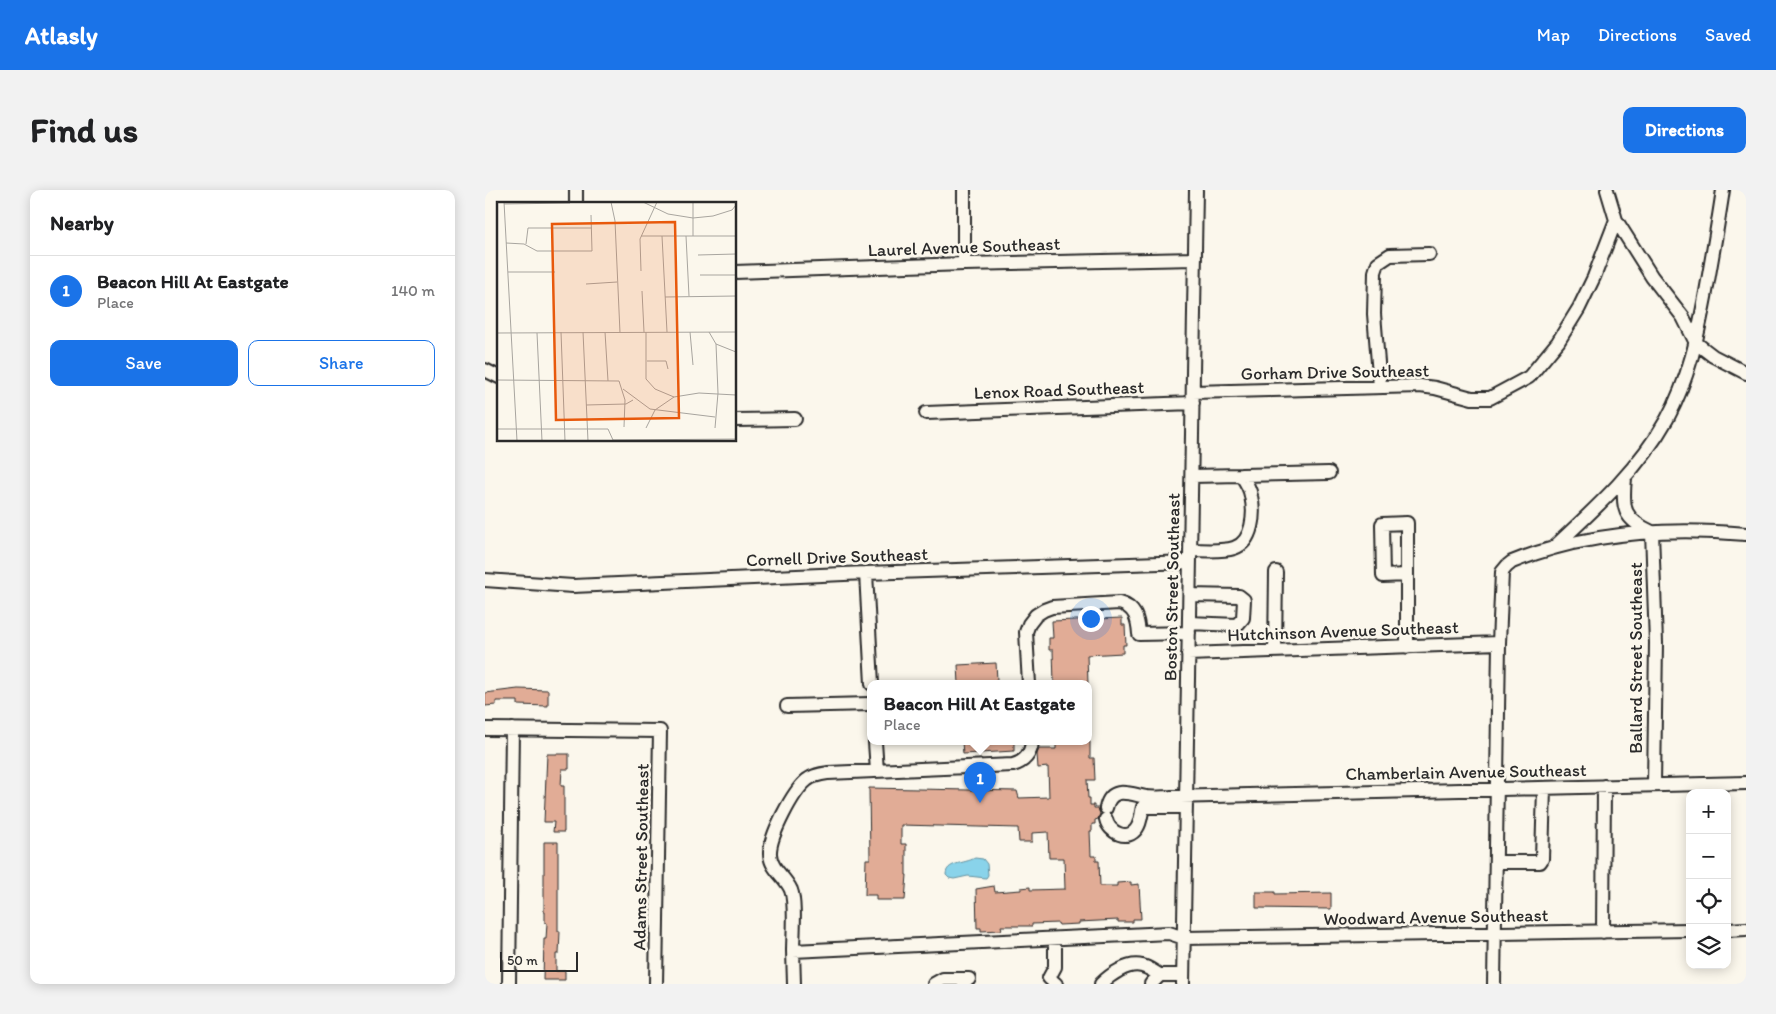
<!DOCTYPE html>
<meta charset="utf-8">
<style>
body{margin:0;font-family:Itim,sans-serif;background:#f2f2f2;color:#202124}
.controls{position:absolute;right:15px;bottom:15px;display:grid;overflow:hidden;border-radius:10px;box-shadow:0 2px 12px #0003}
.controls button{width:45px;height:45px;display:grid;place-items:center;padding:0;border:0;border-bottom:1px solid #e0e0e0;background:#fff;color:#202124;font:25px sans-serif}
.scale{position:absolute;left:15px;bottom:12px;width:78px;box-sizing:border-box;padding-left:5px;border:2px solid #2b2b2b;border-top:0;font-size:14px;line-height:18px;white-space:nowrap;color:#2b2b2b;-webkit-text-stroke:4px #fbf7ec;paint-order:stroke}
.you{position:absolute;left:605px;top:428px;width:18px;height:18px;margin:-12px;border:4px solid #fff;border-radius:50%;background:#1a73e8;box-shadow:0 0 0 8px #1a73e833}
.badge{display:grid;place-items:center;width:32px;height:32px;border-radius:50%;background:#1a73e8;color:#fff;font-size:16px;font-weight:700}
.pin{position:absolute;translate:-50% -41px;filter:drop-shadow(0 1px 2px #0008)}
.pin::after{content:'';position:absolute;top:26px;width:18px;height:15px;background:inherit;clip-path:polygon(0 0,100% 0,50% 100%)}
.popup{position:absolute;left:382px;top:490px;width:225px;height:65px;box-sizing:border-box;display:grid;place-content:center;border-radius:10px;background:#fff;filter:drop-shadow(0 1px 4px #0005);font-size:16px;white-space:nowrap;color:#757577}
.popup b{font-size:19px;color:#202124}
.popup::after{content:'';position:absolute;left:50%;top:100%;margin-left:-10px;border:10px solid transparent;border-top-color:#fff}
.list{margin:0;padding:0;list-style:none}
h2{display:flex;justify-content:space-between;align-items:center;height:65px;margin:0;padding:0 20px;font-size:21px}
h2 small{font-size:16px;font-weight:400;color:#757577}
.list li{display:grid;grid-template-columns:32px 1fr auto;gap:15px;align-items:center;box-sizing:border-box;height:70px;padding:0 20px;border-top:1px solid #e0e0e0}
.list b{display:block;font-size:19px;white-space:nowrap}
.list p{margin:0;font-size:16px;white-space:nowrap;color:#757577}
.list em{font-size:16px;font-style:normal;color:#757577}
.actions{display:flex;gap:10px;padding:15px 20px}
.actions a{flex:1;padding:11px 0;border:1px solid #1a73e8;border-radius:10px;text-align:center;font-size:18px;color:#1a73e8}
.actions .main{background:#1a73e8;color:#fff}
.icon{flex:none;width:28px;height:28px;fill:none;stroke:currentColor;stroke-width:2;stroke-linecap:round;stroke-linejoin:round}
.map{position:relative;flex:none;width:1261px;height:794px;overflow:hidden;border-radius:10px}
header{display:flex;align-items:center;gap:30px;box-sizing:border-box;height:70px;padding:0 25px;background:#1a73e8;color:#fff}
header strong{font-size:24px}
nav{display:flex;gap:28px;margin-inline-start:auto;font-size:18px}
.intro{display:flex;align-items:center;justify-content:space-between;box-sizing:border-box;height:120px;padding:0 30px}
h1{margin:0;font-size:35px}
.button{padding:12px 22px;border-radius:10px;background:#1a73e8;color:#fff;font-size:18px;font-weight:700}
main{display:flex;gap:30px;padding:0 30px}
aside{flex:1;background:#fff;border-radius:10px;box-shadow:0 2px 12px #0003}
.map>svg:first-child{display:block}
.water{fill:#89d3ea;stroke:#63909e}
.building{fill:#e1ac96;stroke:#2b2b2b}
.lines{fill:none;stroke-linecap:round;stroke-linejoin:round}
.minor-casing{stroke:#2b2b2b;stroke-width:16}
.minor{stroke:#fbf7ec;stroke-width:12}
.labels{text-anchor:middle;stroke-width:5;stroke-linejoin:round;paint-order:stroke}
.street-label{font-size:18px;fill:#2b2b2b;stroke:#fbf7ec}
.inset-road{fill:none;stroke:#a8a59f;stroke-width:1}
.view{fill:#e8590c;fill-opacity:0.15;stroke:#e8590c;stroke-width:2.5}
.inset-edge{fill:none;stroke:#2b2b2b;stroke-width:2.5}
</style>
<header>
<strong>Atlasly</strong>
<nav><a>Map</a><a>Directions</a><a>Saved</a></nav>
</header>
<div class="intro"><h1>Find us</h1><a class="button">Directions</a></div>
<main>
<aside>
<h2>Nearby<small></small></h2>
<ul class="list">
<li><span class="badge">1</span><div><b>Beacon Hill At Eastgate</b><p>Place</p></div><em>140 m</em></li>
</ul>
<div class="actions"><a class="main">Save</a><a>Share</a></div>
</aside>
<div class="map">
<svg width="1261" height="794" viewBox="0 0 1261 794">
<rect width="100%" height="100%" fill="#fbf7ec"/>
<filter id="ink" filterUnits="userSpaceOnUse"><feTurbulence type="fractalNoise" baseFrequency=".02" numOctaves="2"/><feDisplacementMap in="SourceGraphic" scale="10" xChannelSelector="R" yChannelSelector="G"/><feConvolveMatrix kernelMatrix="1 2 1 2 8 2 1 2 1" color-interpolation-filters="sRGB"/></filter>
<g filter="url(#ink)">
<path class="water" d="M490,668L498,669L502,674L503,685L501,688L483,686L469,689L464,688L461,685C461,672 479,674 490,668Z"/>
<path class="building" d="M637,428V435H640L641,455H638V463L602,465L603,494H569L568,460H564V448H568L567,431Z
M511,473L512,490H510V494H474L473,475Z
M33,499L63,500V516L33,515V511H11V515L0,516V503Z
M477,552H529V561L478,564Z
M571,552H605V568H609L610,590H602L603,608H605V615H609V618H613L615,624L613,629L610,630V634H607V641H605L606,666H611V671H614L615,696H632V693L646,692V695L654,694L656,729H648V732H633V730L594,732V734L574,735L573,733L547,734V736H516L517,740L496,741V738H492L491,699L509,696L510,702L536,700V698L545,697V700L580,699L579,668H564L563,642L547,643V652H534L533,638L416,635V654H421V685H422L420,710H391V705H380L381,669H385L384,598L532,601L534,608L564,607L563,577L553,578L552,564L554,559H571Z
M62,564H84V579H77L76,596H79V642H68L69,632H59Z
M59,652H73V741H75L74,764H71V781H80V790H58L59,749H61L62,733L60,732V722H59Z
M771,702H790V704L846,703V719L771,718Z"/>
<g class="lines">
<g class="minor-casing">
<path id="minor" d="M479,0V74
M1122,0L1131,30L1167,87L1198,127L1211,153L1228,166L1261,183
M91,14V0
M250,82L479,74L710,69
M0,180L14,187
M895,197L889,124L890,82L893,73L905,65L944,64
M708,202L935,196L950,198L987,208H1005L1044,187L1073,152L1094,118L1109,87L1131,30
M441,223L708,213
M250,230L310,229
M756,285L844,283
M1140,288C1137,319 1138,329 1167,342L1171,453L1169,595
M1069,357C1111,318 1154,279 1182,229C1204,189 1213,145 1221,102C1227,68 1233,34 1238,0
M705,360C719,360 736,362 749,358C768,352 770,323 766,306C765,298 761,292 756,285L707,286
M381,383L387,494
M0,390L88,396L381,383L705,372
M704,433L752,435L758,428L759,410L754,406L705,405
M922,457V333L897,334L898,386L922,385
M790,461L791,382
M703,464L1014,453
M544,494L541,442L544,434L551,425L559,420L567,417L634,413C650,417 653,429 654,444L704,443
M302,516L386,514
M0,539L175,541L171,794
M390,552L392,581
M547,552C546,564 539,572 528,575L343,583C336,584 328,585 322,590C308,601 284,647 285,664C286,680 300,686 306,700C311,713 308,745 308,761L684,743L699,748L1205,740
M621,618C626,595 645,604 661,607C669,608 678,607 685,607L1261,593
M621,629C624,643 643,652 652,638C656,632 656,624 658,617H701
M1012,672H1055L1057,669L1059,598
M1242,740L1261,739
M1118,742L1119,596
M570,750V777L564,788L571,794
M308,761L309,794
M24,794L27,539
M449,794L458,789H484
M616,794C625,785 643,772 657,776C663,777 669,782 675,785
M666,794L675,785H698
M698,794L711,0
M1009,794L1014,453L1017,382L1022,376L1027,372C1101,342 1182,337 1261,344"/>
</g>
<use href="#minor" class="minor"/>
</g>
</g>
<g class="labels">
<g class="street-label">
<text transform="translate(479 57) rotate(-2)" y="6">Laurel Avenue Southeast</text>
<text transform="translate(850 182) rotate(-1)" y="6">Gorham Drive Southeast</text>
<text transform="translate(574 200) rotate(-2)" y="6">Lenox Road Southeast</text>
<text transform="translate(352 367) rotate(-2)" y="6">Cornell Drive Southeast</text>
<text transform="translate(687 397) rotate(-89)" y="6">Boston Street Southeast</text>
<text transform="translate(858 441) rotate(-2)" y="6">Hutchinson Avenue Southeast</text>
<text transform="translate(1151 468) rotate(-90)" y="6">Ballard Street Southeast</text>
<text transform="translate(981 582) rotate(-1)" y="6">Chamberlain Avenue Southeast</text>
<text transform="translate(156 667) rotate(-89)" y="6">Adams Street Southeast</text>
<text transform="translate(951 727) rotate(-1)" y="6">Woodward Avenue Southeast</text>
</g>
</g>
<g transform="translate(12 12)">
<rect width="239" height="239" fill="#fbf7ec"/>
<path class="inset-road" d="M7,0L20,239M114,0L118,19L123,131M146,0L171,12L196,16L216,14L235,8L239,3M196,0V34M7,2L73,1M144,34H239M165,34L170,130M189,34L192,94M9,41L27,42L40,49H95L94,13M29,42L31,26H95M201,53L239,52M144,69L143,37L160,0M11,70H58M203,73H239M89,82L120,80M145,89L147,130M168,95L239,94M64,130L68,239M86,130L91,239M108,130L111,179M149,130V177L158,187L177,195M193,130L196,163M212,130L219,142L239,150M0,131L239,130M40,131L45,239M150,159H169L171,167M239,161V186M0,178L122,179L128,198L127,225M126,187L153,207L218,215M89,203L129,202L136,198M149,226L158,208L177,195L202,191L239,193M218,226L221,191L219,142M0,227H111L116,238M116,238L239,237"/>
<path class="view" d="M178,20L182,216L59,218L55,22Z"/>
<rect width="239" height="239" class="inset-edge"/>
</g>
</svg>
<div class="controls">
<button>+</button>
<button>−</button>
<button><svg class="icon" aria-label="locate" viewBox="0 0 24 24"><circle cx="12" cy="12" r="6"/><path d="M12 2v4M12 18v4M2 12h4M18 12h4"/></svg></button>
<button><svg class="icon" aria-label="layers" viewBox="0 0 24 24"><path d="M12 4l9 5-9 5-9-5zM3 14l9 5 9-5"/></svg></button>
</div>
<div class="scale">50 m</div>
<div class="you"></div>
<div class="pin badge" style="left:495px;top:613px">1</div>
<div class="popup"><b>Beacon Hill At Eastgate</b>Place</div>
</div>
</main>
